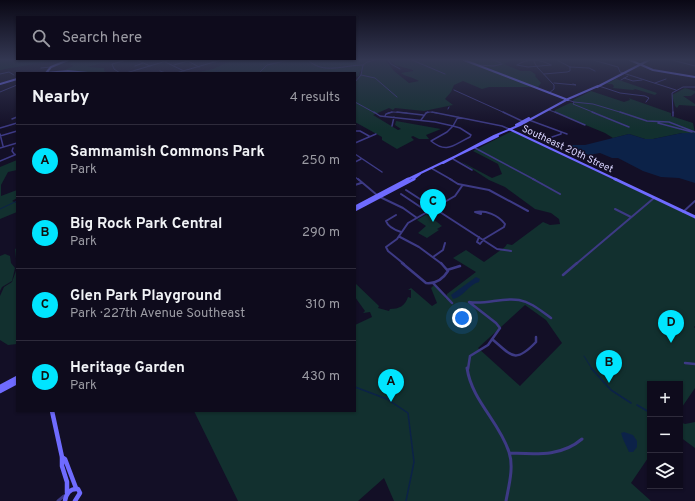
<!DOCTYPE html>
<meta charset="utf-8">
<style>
body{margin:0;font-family:Overpass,sans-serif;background:#171425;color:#f1f3f6}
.controls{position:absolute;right:12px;bottom:12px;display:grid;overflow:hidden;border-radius:0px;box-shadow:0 1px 3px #0004}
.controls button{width:36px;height:36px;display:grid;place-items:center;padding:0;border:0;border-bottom:1px solid #2e2b3b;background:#0e0b1c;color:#f1f3f6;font:20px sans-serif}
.you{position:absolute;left:462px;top:318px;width:14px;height:14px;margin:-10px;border:3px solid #fff;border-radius:50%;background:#1a73e8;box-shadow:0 0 0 6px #1a73e833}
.badge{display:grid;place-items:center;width:26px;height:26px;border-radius:50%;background:#00e5ff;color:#111;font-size:13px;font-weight:700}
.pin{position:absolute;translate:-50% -33px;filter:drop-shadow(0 1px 2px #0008)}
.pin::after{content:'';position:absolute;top:21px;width:14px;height:12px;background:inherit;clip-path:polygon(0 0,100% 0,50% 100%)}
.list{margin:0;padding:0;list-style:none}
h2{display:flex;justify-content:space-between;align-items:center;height:52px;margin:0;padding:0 16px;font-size:17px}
h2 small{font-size:13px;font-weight:400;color:#9b9ba3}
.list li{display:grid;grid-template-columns:26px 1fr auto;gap:12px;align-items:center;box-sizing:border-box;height:72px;padding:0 16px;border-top:1px solid #2e2b3b}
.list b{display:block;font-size:15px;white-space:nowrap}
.list p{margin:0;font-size:13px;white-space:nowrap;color:#9b9ba3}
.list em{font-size:13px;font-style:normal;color:#9b9ba3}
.icon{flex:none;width:22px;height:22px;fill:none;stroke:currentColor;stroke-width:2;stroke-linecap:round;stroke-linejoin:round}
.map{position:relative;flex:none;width:695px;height:501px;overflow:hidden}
.search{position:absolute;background:#0e0b1c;box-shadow:0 1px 3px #0004;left:16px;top:16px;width:340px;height:44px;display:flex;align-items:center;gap:10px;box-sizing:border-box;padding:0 14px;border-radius:0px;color:#9b9ba3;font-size:15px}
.panel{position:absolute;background:#0e0b1c;box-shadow:0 1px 3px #0004;left:16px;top:72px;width:340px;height:340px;border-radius:0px}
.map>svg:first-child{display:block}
.green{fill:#12302f;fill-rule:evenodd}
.water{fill:#0c2248}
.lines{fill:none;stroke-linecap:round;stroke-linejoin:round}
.stream-far1{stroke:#0c2248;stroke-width:1}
.stream{stroke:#0c2248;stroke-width:1.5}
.street-far4{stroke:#3d3a85;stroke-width:1}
.street-far3{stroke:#3d3a85;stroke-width:1.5}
.street-far2{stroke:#3d3a85;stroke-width:2}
.street-far1{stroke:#3d3a85;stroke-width:2.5}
.street{stroke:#3d3a85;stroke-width:3}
.secondary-far2{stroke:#6f6bff;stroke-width:2}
.secondary-far1{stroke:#6f6bff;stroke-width:3}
.secondary{stroke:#6f6bff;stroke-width:4.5}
.labels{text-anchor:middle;stroke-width:3;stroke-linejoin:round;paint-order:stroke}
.far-street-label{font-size:10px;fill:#d9d4ff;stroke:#130f26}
</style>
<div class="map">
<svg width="695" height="501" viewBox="0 0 695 501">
<rect width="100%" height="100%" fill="#130f26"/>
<path class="green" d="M0,60H56L0,70Z
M71,60H110L111,61L87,67L104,68V71L109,73L63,71L73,66L70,64Z
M233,60H364L369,62L385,60L394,71L409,83L419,81C413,77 406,77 401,73L413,71V70L395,65L391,60H418L422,62L425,60H459L469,63L466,60H513L504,64L521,71H531L536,75L535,76L541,83L538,87L525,84L531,87H489L482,89L463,81L454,85L451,92L445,99L453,105L424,111L395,108L393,110L389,108L373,115L398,130L401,129L395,125L396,121L441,129L426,135L429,139H419L413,136L411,137L414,140L397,149L382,140V137L355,122V83L363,70L360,71L359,76L355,77V73H194L213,69Z
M616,79L657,93L655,95L635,89L633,90L613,88L614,86L612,84H606Z
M685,88L695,91V93L691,96H683L695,104V106L679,105L677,108L675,106L672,95Z
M591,91L624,102L630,100L629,98L631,99L668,112L671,113V116L693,123L695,133H682L653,139H645L629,134L613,138L605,133L554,112L555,110L570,103H574L573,100Z
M510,132H513L695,218V326L694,327L695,328V388L680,410V384H650V455L631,483L651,501H394L384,478L358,501H238L194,411H355V325L372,317L370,312L363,313L365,311L355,297V283L379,306L378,308L389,311L390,309C399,309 405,306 408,297L411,298V290H408L411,288L432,306L437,303L431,288L434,285L443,293L446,299L447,294L476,272L453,258L466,250L484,262L505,247L507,244L512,245L543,222L550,225L560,224L559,219L551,213L535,209L505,187L489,180L460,161L492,178L502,174L498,164L473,151ZM525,305L546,320L562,343L520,386L478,348Z
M17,160V170L8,172L1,185V196L17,190V198L12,201L17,203V212L0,219V167Z
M427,214L442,226L437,229L439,230L427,238L418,233L426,226L417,220Z
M17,248V344L8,345L0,340V296L4,287L12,282L17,268L15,249Z
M5,254L10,256L11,263L15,268L12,281L2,287L0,291V256Z
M680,422L685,424L695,422V448L680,437Z"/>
<path class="water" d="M682,133H695V183L679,178L661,177L643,171L618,158H612L600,153L589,155L568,148L567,145H585L629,134L645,139H653Z
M476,277L480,279L479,282C469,284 464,297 453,299L451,295Z
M624,432L633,435L637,441V447L633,452H629L623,439L621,433Z"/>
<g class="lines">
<path class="stream-far1" d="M212,73L220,70
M0,209L17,201
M584,356L592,369"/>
<path class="stream" d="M591,368L611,390L631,403
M355,387L387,399L408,413L414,462L406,501
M637,405L649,412"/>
<path class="street-far4" d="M137,60L150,66
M161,60L184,71
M209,60L215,62
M308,60C323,75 344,65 363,65
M388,60L391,64L400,69
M412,60L445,74
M493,60L501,63
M533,60L537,67L554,85V89L549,93
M557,60L570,67
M593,60L618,67L620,72L676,90
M672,60L695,66
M174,65L188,61L199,67
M363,65L367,62L375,60
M477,65L494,66L502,64
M517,65C528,58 540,59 551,65
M517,65L528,67L551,65
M135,66L143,63
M570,67L589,68L595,71
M41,68L51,67
M160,71L166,73
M120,73L114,69L112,64L127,60
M126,73L170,60
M176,73L221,60
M259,73L267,65L289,60
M0,74L9,72L14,75
M544,74L567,72L570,71V67
M361,75L375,78L397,97
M624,78L633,81L642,80
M621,80L628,76
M355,82L361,75L363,65
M554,83L576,85L573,84
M655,83L666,79
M599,86L620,93L645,96L649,98L646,102
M454,90L505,113
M0,92L17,85
M568,100L574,102L573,104L595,113
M355,102L375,113
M574,102L593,104L623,113
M448,109L449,107
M549,110L557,113
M388,113L393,112L407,113
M426,113L430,112L437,113
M673,113L672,93L683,87H695"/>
<path class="street-far3" d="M374,112L380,116L435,122L453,126
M397,112L423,115
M432,112L502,126L509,129
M503,112L522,121
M555,112L585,125
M592,112L629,127
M620,112L647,121L669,122L695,132
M673,112V116
M385,116L386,114L392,112
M12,119L17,117
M421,120L426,113L428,112
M529,120L567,134
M658,123L692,132
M392,126L394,117
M453,126L460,128L471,135L470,137C453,145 447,154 431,141L447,132Z
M453,126L458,117
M0,128L17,123
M355,131H360L369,136
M0,134L3,146
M0,136L17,131
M552,137L561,134V132
M355,143L376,134
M0,148L17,143
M13,148L12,151L15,155
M475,148L535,180
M355,154L382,172
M453,159L472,170
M0,161L17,154
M355,162L361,159
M431,168L452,180
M355,177L359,180"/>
<path class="street-far2" d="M358,179L377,195
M450,179L458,184L489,190L528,211
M533,179L560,194
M355,185L361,183
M406,190L497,249L511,251
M401,194L428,212
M380,197L403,208L417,218
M615,209L631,217
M481,212V214L475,212C486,210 498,215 505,224L504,227L484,239
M683,212L695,201
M396,215L386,221C388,227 395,230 401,232
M400,237L419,247L442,264
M479,237L477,242L480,244L484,239
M433,257L443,250L445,243
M404,264L388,251L386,247L397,239L408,223L455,196L462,186
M576,264L654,198"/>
<path class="street-far1" d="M402,263L426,283C435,284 443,279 448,271L441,263
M447,270L460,266
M563,275L577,263
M433,283L452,303
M492,339C512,356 515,364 536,342V337
M685,363L695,364
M468,369L470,356L488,345L500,328L496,323L469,302C486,305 502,297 519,300C531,302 541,311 551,318"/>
<path class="street" d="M467,368C472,401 499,421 509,452C514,467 509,485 506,501
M510,453C536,454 561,457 582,439
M58,501L64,496"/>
<path class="secondary-far2" d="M464,60L568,100
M630,60L653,70L695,77
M45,73L68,71L88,73
M46,73L51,67L68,60
M0,84L17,79
M597,87L649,60
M516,125L529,118
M509,129L617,180
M443,163L494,136L520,125L568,99L598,86
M406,180L498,136
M412,180L420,174"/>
<path class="secondary-far1" d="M615,179L695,217
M355,207L408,179
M355,210L414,179"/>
<path class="secondary" d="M0,387L17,378
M0,391L17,382
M52,411L62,457V466L67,482V493
M62,457L65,459L76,488
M65,501C66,494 70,488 78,489L80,493L75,501"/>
</g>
<linearGradient id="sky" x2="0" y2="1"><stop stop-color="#0a0815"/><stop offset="0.46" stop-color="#333752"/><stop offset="1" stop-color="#333752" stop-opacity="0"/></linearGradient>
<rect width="695" height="130" fill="url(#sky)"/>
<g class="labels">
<g class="far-street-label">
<text transform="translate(568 148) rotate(25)" y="4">Southeast 20th Street</text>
</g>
</g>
</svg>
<div class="controls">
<button>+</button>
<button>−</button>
<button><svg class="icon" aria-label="layers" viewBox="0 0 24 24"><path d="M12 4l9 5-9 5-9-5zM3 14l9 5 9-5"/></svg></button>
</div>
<div class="you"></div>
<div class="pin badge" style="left:391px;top:402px">A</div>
<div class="pin badge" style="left:609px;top:383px">B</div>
<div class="pin badge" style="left:433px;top:222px">C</div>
<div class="pin badge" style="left:671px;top:343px">D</div>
<div class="search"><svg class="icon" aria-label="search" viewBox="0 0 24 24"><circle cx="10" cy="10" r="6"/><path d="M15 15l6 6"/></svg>Search here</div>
<section class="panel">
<h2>Nearby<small>4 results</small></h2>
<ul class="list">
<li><span class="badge">A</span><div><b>Sammamish Commons Park</b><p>Park</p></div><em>250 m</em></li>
<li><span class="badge">B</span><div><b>Big Rock Park Central</b><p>Park</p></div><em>290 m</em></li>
<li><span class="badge">C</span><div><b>Glen Park Playground</b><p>Park · 227th Avenue Southeast</p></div><em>310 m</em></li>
<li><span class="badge">D</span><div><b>Heritage Garden</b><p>Park</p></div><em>430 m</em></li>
</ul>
</section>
</div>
